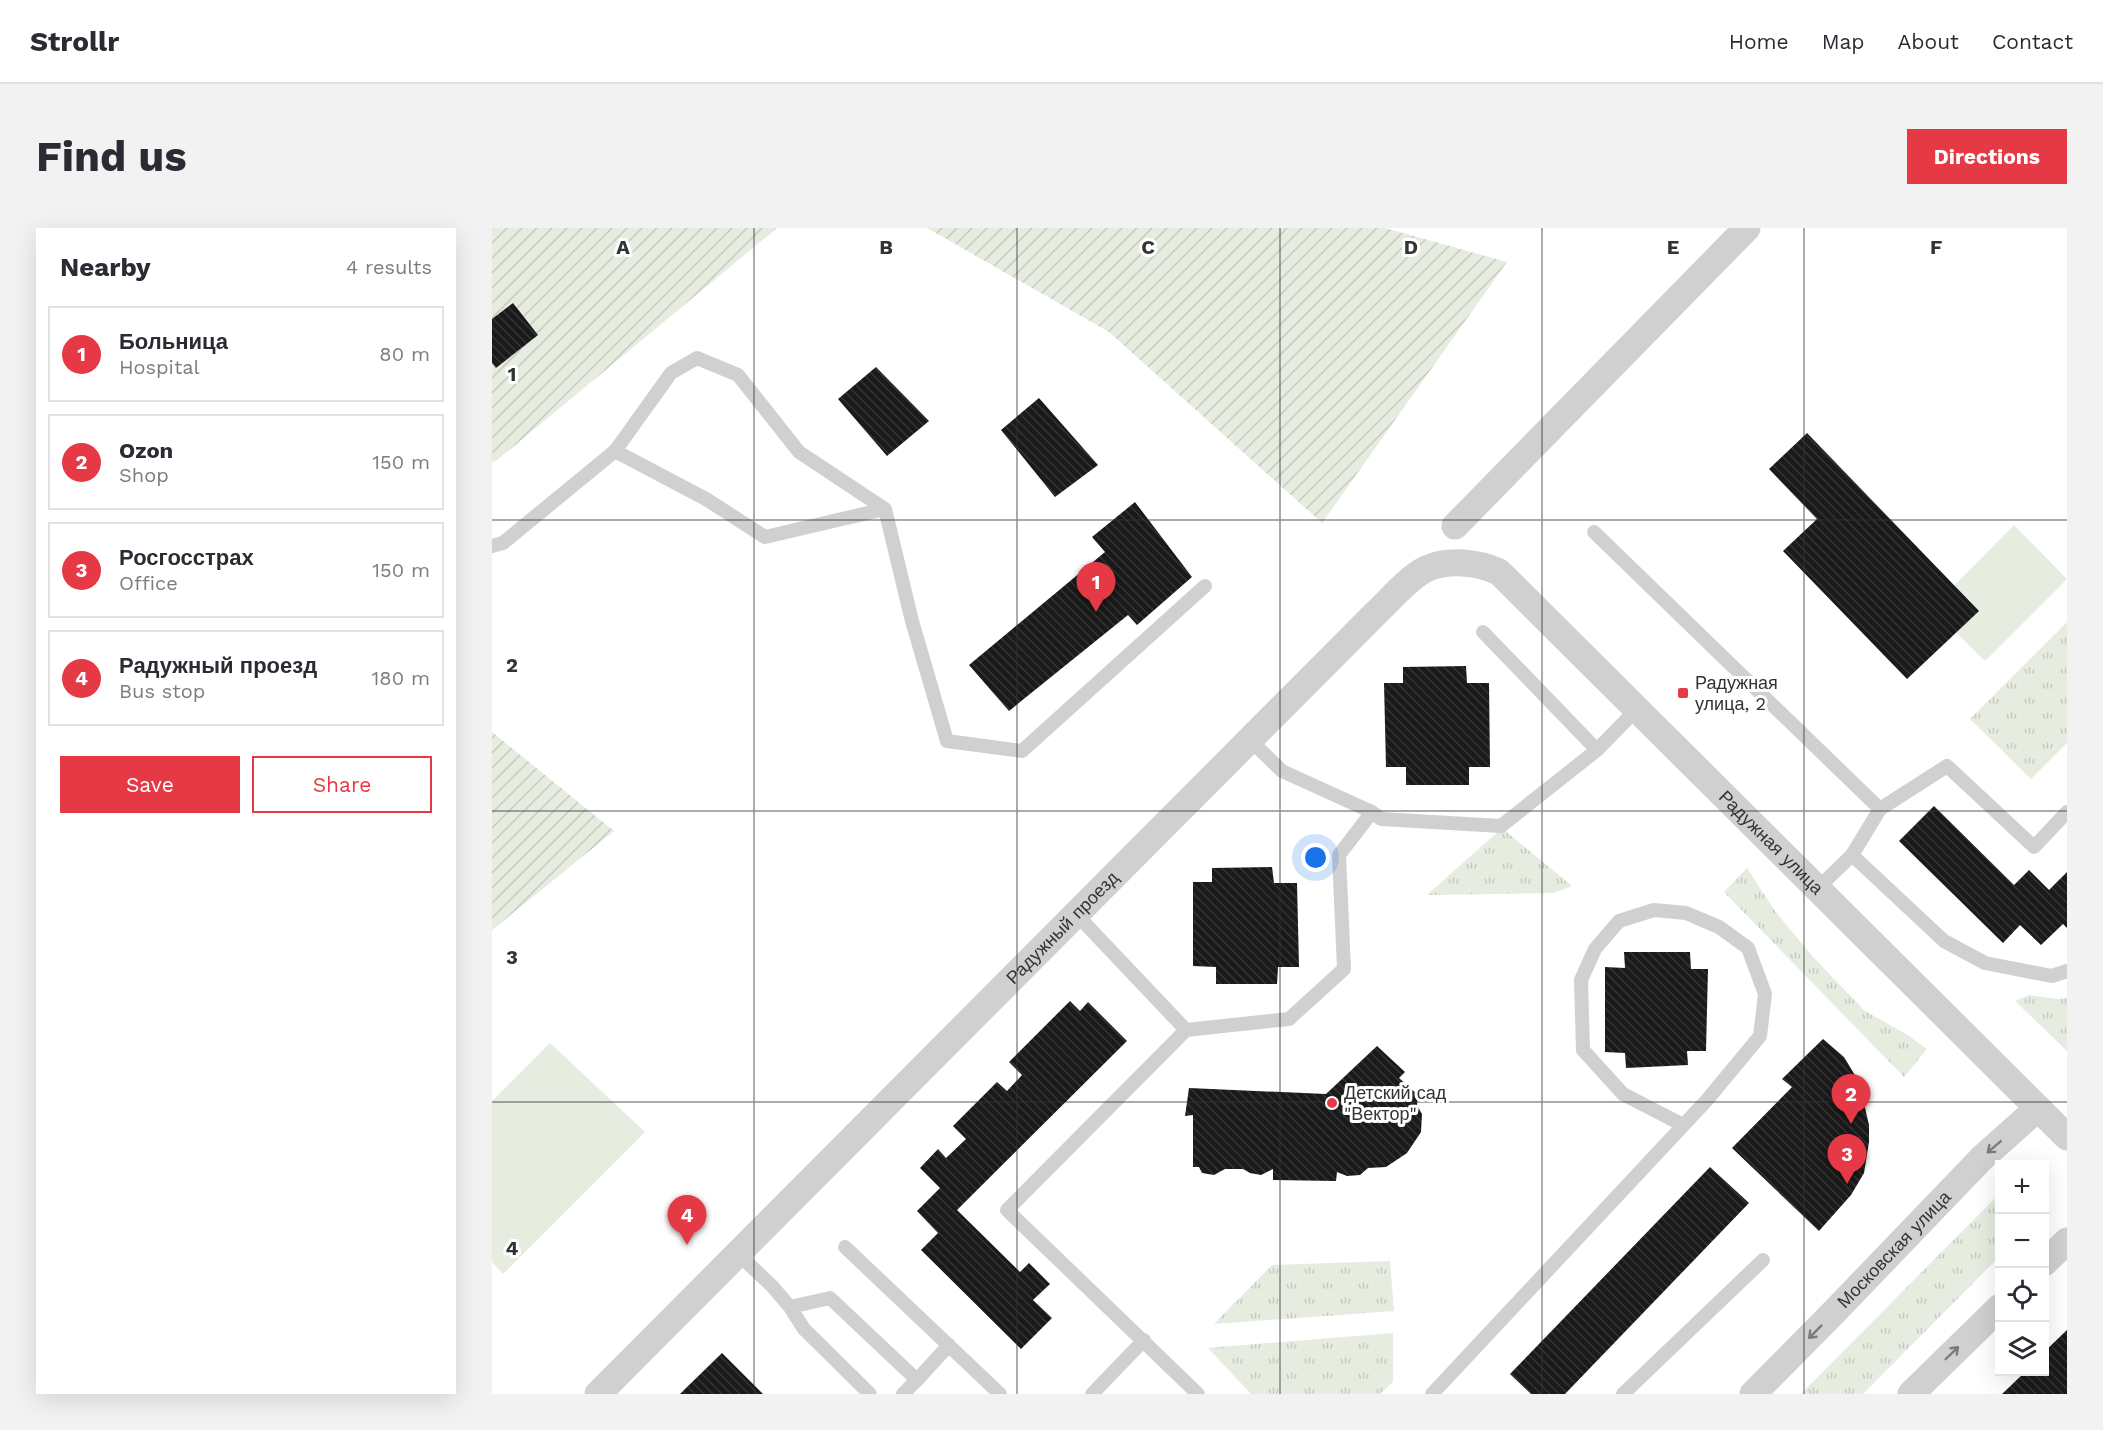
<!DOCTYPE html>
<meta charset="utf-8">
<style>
body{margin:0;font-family:"Work Sans",sans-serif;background:#f2f2f3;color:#2b2b33}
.controls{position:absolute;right:18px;bottom:18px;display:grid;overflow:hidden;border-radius:0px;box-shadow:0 6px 24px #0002}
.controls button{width:54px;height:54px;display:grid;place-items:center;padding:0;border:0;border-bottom:2px solid #e1e1e2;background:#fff;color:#2b2b33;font:30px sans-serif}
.you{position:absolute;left:824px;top:630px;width:21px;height:21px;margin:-15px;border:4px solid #fff;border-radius:50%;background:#1a73e8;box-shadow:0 0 0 9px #1a73e833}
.badge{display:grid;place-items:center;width:39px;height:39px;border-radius:50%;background:#e63946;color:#fff;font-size:20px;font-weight:700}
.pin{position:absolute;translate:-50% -50px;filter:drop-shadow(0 2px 3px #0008)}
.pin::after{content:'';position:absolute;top:32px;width:21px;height:18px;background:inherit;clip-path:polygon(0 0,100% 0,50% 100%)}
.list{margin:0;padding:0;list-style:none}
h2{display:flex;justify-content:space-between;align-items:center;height:78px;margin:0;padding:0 24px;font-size:26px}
h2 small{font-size:20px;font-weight:400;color:#7c7c81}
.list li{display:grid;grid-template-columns:39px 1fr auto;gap:18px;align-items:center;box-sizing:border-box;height:96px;margin:0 12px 12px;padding:0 12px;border:2px solid #e1e1e2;border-radius:0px}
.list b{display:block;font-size:22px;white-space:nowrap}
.list p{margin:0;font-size:20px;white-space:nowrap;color:#7c7c81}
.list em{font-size:20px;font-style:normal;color:#7c7c81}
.actions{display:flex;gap:12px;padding:18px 24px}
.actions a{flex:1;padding:14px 0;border:2px solid #e63946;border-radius:0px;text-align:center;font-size:21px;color:#e63946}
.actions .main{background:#e63946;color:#fff}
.icon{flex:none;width:33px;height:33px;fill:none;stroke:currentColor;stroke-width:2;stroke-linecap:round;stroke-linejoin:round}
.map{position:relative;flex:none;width:1575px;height:1166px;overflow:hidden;border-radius:0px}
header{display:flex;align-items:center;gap:36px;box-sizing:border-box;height:84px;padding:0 30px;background:#fff;border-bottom:2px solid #e1e1e2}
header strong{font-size:28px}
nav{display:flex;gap:33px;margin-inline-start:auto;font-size:21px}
.intro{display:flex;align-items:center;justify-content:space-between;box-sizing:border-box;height:144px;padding:0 36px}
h1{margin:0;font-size:42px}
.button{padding:15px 27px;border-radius:0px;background:#e63946;color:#fff;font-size:21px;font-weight:700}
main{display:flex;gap:36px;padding:0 36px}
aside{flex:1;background:#fff;border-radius:0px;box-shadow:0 6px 24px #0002}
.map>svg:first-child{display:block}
.grass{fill:url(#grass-tufts)}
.garden{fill:url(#garden-furrows)}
.pitch{fill:#e6ecdf}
.building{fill:url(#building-back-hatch)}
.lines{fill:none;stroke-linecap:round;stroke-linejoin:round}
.service{stroke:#d0d0d0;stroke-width:14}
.minor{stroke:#d0d0d0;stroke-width:27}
.oneway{stroke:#7a7a7a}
.grid{fill:none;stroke:#333;stroke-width:1.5;stroke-opacity:0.55}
.poi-dot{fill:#e63946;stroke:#fff;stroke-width:2}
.labels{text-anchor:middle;stroke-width:6;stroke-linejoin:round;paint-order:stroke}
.poi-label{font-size:18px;fill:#333;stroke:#fff;text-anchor:start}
.street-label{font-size:18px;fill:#333;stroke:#fff}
.grid-label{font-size:20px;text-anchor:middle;font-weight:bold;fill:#333;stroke:#fff;stroke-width:6;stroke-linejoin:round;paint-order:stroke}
</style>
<header>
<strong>Strollr</strong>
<nav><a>Home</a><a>Map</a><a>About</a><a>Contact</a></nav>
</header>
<div class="intro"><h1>Find us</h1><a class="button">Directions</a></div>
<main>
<aside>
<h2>Nearby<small>4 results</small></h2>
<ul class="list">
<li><span class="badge">1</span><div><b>Больница</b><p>Hospital</p></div><em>80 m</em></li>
<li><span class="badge">2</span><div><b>Ozon</b><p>Shop</p></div><em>150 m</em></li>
<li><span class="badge">3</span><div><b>Росгосстрах</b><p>Office</p></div><em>150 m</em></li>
<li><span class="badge">4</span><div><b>Радужный проезд</b><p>Bus stop</p></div><em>180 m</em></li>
</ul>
<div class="actions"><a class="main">Save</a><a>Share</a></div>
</aside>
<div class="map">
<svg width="1575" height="1166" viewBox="0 0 1575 1166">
<defs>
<pattern id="grass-tufts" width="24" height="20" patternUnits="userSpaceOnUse" patternTransform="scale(1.5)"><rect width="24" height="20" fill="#e6ecdf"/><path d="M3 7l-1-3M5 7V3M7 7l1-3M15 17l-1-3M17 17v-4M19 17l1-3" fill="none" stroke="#c6cbc0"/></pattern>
<pattern id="garden-furrows" width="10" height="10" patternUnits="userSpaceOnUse" patternTransform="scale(1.5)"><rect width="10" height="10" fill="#e6ecdf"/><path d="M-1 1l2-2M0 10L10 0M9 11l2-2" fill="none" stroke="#c6cbc0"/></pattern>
<pattern id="building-back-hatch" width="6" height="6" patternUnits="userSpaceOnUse" patternTransform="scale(1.5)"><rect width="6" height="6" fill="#1a1a1a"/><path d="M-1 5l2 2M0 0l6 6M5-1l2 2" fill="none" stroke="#333"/></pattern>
</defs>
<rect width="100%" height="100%" fill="#fff"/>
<path class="grass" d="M1575,394V515L1539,551L1478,491Z
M1010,600L1080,658L1062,665L935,667Z
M1255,640L1283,683L1321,729L1373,783L1414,806L1435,821L1412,849L1232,664Z
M1537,767L1566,771L1575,770V823L1523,773Z
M1506,967L1507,1029L1371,1166H1309Z
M898,1033L902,1083L722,1096L780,1037Z
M901,1105V1154L888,1166H759L716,1120Z"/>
<path class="garden" d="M0,0H285L5,232L0,234Z
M435,0H893L1015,34L830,295L617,104Z
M0,504L122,603L0,702Z"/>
<path class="pitch" d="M1522,297L1575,351L1493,433L1440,380Z
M58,815L153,904L11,1046L0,1034V873Z"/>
<path class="building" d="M21,75L46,107L4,140L0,135V91Z
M384,139L437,193L395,228L346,171Z
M547,170L606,237L563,269L509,202Z
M1315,205L1487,383L1415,451L1291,323L1325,291L1277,241Z
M643,274L700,349L645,397L636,387L517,483L477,437L613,324L600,309Z
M974,438L975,455H997L998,539H977V557H914V539H894L892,455H911V439Z
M1442,578L1522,657L1537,642L1557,662L1575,644V700L1571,696L1549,717L1528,697L1511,715L1407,613Z
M780,639L782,655H805L807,739H786L785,756H724V739L701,738V654H720V640Z
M1132,724H1198L1199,741H1216L1214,823H1195L1196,837L1134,840L1133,825L1113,824V739L1133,740Z
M578,773L588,783L596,774L635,813L465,982L528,1044L537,1035L558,1056L541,1072L560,1090L529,1121L429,1022L446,1005L425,983L448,960L428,940L446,921L454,930L474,911L461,898L505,854L515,863L530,847L517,834Z
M1331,811L1352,829L1367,854L1377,897V914L1372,945L1359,967L1327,1003L1240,920L1300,859L1290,851Z
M885,818L913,844L907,850L926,867L925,877L930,886L929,904L915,925L894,939L876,940L868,947L855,948L845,944L844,953L781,952V941L769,947L758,945L751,941H733L722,947L710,945L707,939H701V887L693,888L697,860L834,866Z
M1218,939L1257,975L1073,1166H1039L1018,1146Z
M1575,1102V1166H1510L1533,1144H1552V1124Z
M230,1125L271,1166H188L194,1160Z"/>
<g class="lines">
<path class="service" d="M123,223L179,145L205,130L246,147L307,224L393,281
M1102,304L1388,581
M0,318L11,315L123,223L214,271L273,309L393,281L420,393L455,513L530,523L713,358
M991,404L1105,522
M759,513L790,543L880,584L889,591L1009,598L1105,522L1145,481
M1360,627L1452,713L1493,735L1560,748L1575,743
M1326,660L1360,627L1388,581L1455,538L1542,619L1575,584
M585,687L694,802
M353,1019L508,1166
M245,1025L280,1058L298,1079L312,1101L378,1166
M298,1079L338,1070L425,1152L411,1166
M425,1152L457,1117
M600,1166L652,1112
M706,1166L515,982L694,802L797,791L852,741L847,627L880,584
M940,1166L1215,872L1268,808L1273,766L1256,720L1227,699L1194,685L1162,682L1127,693L1103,721L1089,752L1091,822L1131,866L1191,897
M1131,1166L1271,1032"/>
<g class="minor">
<path d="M963,298L1255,0"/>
<path d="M1552,1035L1575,1013"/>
<path id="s1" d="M106,1166L885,384C900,370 916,350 934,341C956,331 986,334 1007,344L1575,909"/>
<path id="s2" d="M1261,1166L1344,1082L1490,930L1546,880"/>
<path d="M1419,1166L1508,1079"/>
</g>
</g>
<defs><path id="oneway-shaft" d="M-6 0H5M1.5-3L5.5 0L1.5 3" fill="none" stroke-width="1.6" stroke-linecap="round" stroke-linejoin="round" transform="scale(1.5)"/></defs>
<g class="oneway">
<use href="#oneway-shaft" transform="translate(1502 919) rotate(139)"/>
<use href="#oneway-shaft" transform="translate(1323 1104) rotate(135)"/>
<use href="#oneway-shaft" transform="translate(1460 1125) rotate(-44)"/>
</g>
<path class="grid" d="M262,0V1166M525,0V1166M788,0V1166M1050,0V1166M1312,0V1166M0,292H1575M0,583H1575M0,874H1575"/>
<g class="poi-dot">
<rect x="1185" y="459" width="12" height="12" rx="3"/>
<circle cx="840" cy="875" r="6"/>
</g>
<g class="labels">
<g class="poi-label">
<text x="1203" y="461">Радужная<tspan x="1203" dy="21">улица, 2</tspan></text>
<text x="852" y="871">Детский сад<tspan x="852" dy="21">"Вектор"</tspan></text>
</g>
<g class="street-label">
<text dy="6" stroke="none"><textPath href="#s1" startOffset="1628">Радужная улица</textPath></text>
<text dy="6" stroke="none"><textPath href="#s1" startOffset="658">Радужный проезд</textPath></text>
<text dy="6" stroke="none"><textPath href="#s2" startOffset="202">Московская улица</textPath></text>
</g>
</g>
<g class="grid-label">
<text x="131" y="26">A</text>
<text x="394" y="26">B</text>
<text x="656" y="26">C</text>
<text x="919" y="26">D</text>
<text x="1181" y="26">E</text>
<text x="1444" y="26">F</text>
<text x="20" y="153">1</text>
<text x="20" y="444">2</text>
<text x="20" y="736">3</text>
<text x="20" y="1027">4</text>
</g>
</svg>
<div class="controls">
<button>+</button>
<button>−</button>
<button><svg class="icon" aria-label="locate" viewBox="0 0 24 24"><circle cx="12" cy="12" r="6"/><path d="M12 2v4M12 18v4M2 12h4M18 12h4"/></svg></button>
<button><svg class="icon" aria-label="layers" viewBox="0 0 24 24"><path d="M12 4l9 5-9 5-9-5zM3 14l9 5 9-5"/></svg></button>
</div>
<div class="you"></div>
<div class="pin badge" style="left:604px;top:384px">1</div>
<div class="pin badge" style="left:1359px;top:896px">2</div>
<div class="pin badge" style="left:1355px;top:956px">3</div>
<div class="pin badge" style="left:195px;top:1017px">4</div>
</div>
</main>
